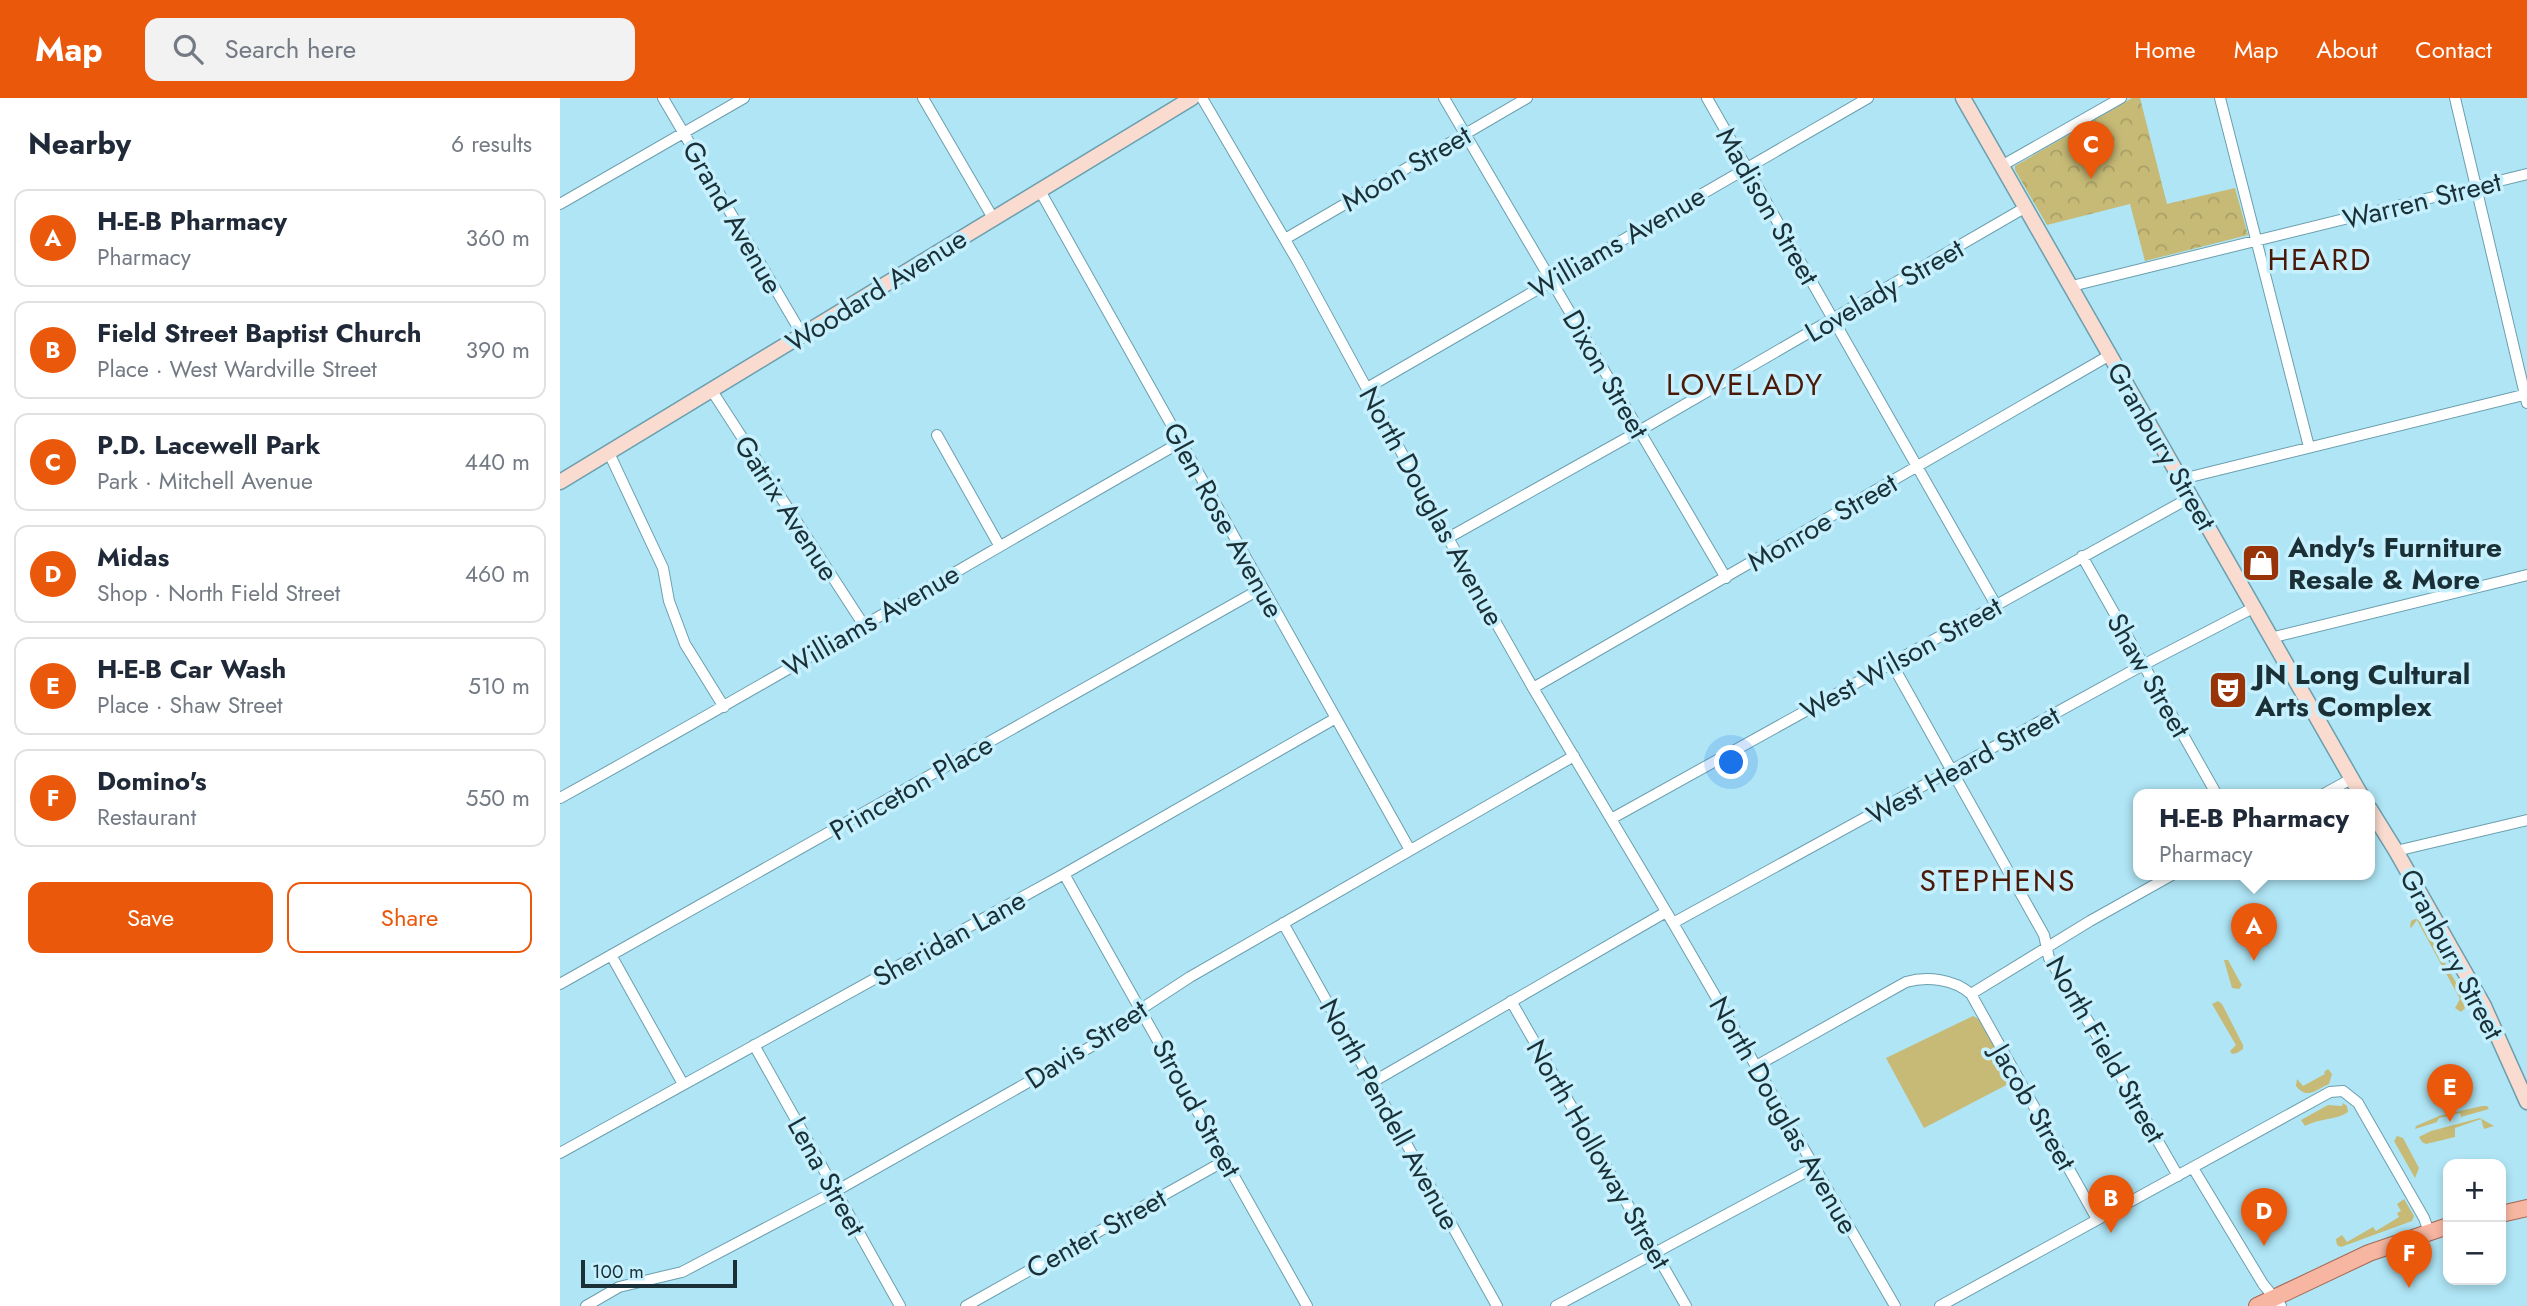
<!DOCTYPE html>
<meta charset="utf-8">
<style>
body{margin:0;font-family:Jost,sans-serif;background:#f2f2f3;color:#1f2937}
.controls{position:absolute;right:21px;bottom:21px;display:grid;overflow:hidden;border-radius:14px;box-shadow:0 4px 10px #0003}
.controls button{width:63px;height:63px;display:grid;place-items:center;padding:0;border:0;border-bottom:2px solid #e0e1e3;background:#fff;color:#1f2937;font:35px sans-serif}
.scale{position:absolute;left:21px;bottom:18px;width:156px;box-sizing:border-box;padding-left:7px;border:4px solid #1a3036;border-top:0;font-size:19px;line-height:24px;white-space:nowrap;color:#1a3036;-webkit-text-stroke:5px #c6f0fd;paint-order:stroke}
.you{position:absolute;left:1172px;top:665px;width:24px;height:24px;margin:-18px;border:5px solid #fff;border-radius:50%;background:#1a73e8;box-shadow:0 0 0 10px #1a73e833}
.badge{display:grid;place-items:center;width:46px;height:46px;border-radius:50%;background:#ea580c;color:#fff;font-size:23px;font-weight:700}
.pin{position:absolute;translate:-50% -58px;filter:drop-shadow(0 2px 4px #0008)}
.pin::after{content:'';position:absolute;top:37px;width:24px;height:21px;background:inherit;clip-path:polygon(0 0,100% 0,50% 100%)}
.popup{position:absolute;left:1573px;top:691px;width:242px;height:91px;box-sizing:border-box;display:grid;place-content:center;border-radius:14px;background:#fff;filter:drop-shadow(0 2px 5px #0005);font-size:23px;white-space:nowrap;color:#747a83}
.popup b{font-size:26px;color:#1f2937}
.popup::after{content:'';position:absolute;left:50%;top:100%;margin-left:-14px;border:14px solid transparent;border-top-color:#fff}
.list{margin:0;padding:0;list-style:none}
h2{display:flex;justify-content:space-between;align-items:center;height:91px;margin:0;padding:0 28px;font-size:30px}
h2 small{font-size:23px;font-weight:400;color:#747a83}
.list li{display:grid;grid-template-columns:46px 1fr auto;gap:21px;align-items:center;box-sizing:border-box;height:98px;margin:0 14px 14px;padding:0 14px;border:2px solid #e0e1e3;border-radius:14px}
.list b{display:block;font-size:26px;white-space:nowrap}
.list p{margin:0;font-size:23px;white-space:nowrap;color:#747a83}
.list em{font-size:23px;font-style:normal;color:#747a83}
.actions{display:flex;gap:14px;padding:21px 28px}
.actions a{flex:1;padding:16px 0;border:2px solid #ea580c;border-radius:14px;text-align:center;font-size:24px;color:#ea580c}
.actions .main{background:#ea580c;color:#fff}
.icon{flex:none;width:38px;height:38px;fill:none;stroke:currentColor;stroke-width:2;stroke-linecap:round;stroke-linejoin:round}
.map{position:relative;flex:none;width:1967px;height:1208px;overflow:hidden}
header{display:flex;align-items:center;gap:42px;box-sizing:border-box;height:98px;padding:0 35px;background:#ea580c;color:#fff}
header strong{font-size:33px}
nav{display:flex;gap:38px;margin-inline-start:auto;font-size:24px}
.search{width:490px;height:63px;background:#f2f2f3;display:flex;align-items:center;gap:18px;box-sizing:border-box;padding:0 24px;border-radius:14px;color:#747a83;font-size:26px}
main{display:flex}
aside{flex:1;background:#fff}
.map>svg:first-child{display:block}
.grass{fill:#c7ba76}
.forest{fill:url(#forest-crowns)}
.lines{fill:none;stroke-linecap:round;stroke-linejoin:round}
.street-casing{stroke:#6b9fae;stroke-width:12}
.secondary-casing{stroke:#6b9fae;stroke-width:17}
.primary-casing{stroke:#a56853;stroke-width:18}
.street{stroke:#fff;stroke-width:10}
.secondary{stroke:#fadbd0;stroke-width:14}
.primary{stroke:#f6b6a1;stroke-width:16}
.labels{text-anchor:middle;stroke-width:7;stroke-linejoin:round;paint-order:stroke}
.street-label{font-size:28px;fill:#1a3036;stroke:#c6f0fd}
.poi-label{font-size:28px;font-weight:bold;fill:#1a3036;stroke:#c6f0fd;text-anchor:start}
.neighbourhood-label{font-size:30px;letter-spacing:2px;fill:#4b1908;stroke:#c6f0fd}
</style>
<header>
<strong>Map</strong>
<div class="search"><svg class="icon" aria-label="search" viewBox="0 0 24 24"><circle cx="10" cy="10" r="6"/><path d="M15 15l6 6"/></svg>Search here</div>
<nav><a>Home</a><a>Map</a><a>About</a><a>Contact</a></nav>
</header>
<main>
<aside>
<h2>Nearby<small>6 results</small></h2>
<ul class="list">
<li><span class="badge">A</span><div><b>H-E-B Pharmacy</b><p>Pharmacy</p></div><em>360 m</em></li>
<li><span class="badge">B</span><div><b>Field Street Baptist Church</b><p>Place · West Wardville Street</p></div><em>390 m</em></li>
<li><span class="badge">C</span><div><b>P.D. Lacewell Park</b><p>Park · Mitchell Avenue</p></div><em>440 m</em></li>
<li><span class="badge">D</span><div><b>Midas</b><p>Shop · North Field Street</p></div><em>460 m</em></li>
<li><span class="badge">E</span><div><b>H-E-B Car Wash</b><p>Place · Shaw Street</p></div><em>510 m</em></li>
<li><span class="badge">F</span><div><b>Domino's</b><p>Restaurant</p></div><em>550 m</em></li>
</ul>
<div class="actions"><a class="main">Save</a><a>Share</a></div>
</aside>
<div class="map">
<svg width="1967" height="1208" viewBox="0 0 1967 1208">
<defs>
<pattern id="forest-crowns" width="20" height="18" patternUnits="userSpaceOnUse" patternTransform="scale(1.75)"><rect width="20" height="18" fill="#c7ba76"/><path d="M2 6a3 3 0 1 1 6 0M12 15a3 3 0 1 1 6 0" fill="none" stroke="#aaa067"/></pattern>
</defs>
<rect width="100%" height="100%" fill="#afe5f5"/>
<path class="grass" d="M1855,821L1860,822L1905,900L1907,908L1901,914L1895,910L1900,901L1857,822L1851,830L1850,829L1851,823Z
M1664,862H1668L1680,884L1682,887L1679,891L1672,890Z
M1658,903L1662,906L1683,947V951L1677,955L1672,956L1670,953L1676,947L1652,906Z
M1413,918L1420,922L1454,983L1364,1030L1326,960Z
M1768,971L1772,976L1769,986C1758,990 1748,1003 1736,988L1737,981L1743,988L1765,976L1764,974Z
M1783,1005L1787,1008L1788,1014C1778,1022 1759,1020 1745,1028L1741,1022L1768,1007L1782,1008Z
M1922,1008H1927L1929,1011L1901,1019L1900,1015L1879,1020L1877,1024L1855,1031L1856,1028L1879,1018Z
M1920,1020L1934,1028L1924,1031L1921,1021L1895,1030V1039L1866,1046L1862,1044L1859,1039L1871,1033Z
M1837,1038L1843,1040L1859,1070L1855,1080L1834,1043Z
M1844,1101L1854,1118L1852,1123L1781,1149L1777,1147L1776,1141L1782,1137L1787,1144L1813,1129L1816,1133L1839,1119L1837,1115L1841,1113L1837,1106Z"/>
<path class="forest" d="M1572,0H1580L1607,106L1675,90L1688,137L1585,163L1570,106L1487,127L1455,72V68Z"/>
<g class="lines">
<g class="street-casing">
<path id="street" d="M103,0L243,238
M363,0L433,120
M642,0L738,164L888,440L973,590L1113,825L1335,1208
M884,0L1166,480
M1147,0L1436,507
M1660,0L1749,349
M1895,0L1967,305
M1443,67L1561,0
M479,91L850,752
M0,106L184,0
M725,141L967,0
M1512,188L1967,76
M807,290L1308,0
M152,293L303,526
M377,337L439,447
M49,355L103,470L109,503L125,546L164,609
M1622,381L1967,296
M888,440L1079,333L1466,109
M1522,458L1657,697
M1710,540L1967,477
M1332,566L1484,837L1489,860L1541,944L1618,1078
M973,590L1550,257
M1762,697L1791,681
M0,700C209,585 414,462 621,344
M1051,721L1631,399
M1836,753L1967,722
M504,776L747,1208
M723,825L937,1208
M1113,825L1583,567L1693,510
M51,857L123,986
M0,886L702,490
M1411,896L1537,1121
M951,903L1126,1208
M194,947L340,1208
M1196,968L1346,884C1367,878 1394,881 1411,896L1530,823L1612,777
M811,985L1106,814
M0,1055L504,776L776,620
M1633,1070L1703,1186L1721,1208
M26,1208L59,1189L122,1174L276,1093L539,944L581,911L630,879L1014,658
M406,1208L666,1062
M996,1208L1255,1069
M1380,1208L1770,994L1783,993L1798,1005L1864,1120L1869,1134"/>
</g>
<g class="secondary-casing">
<path id="secondary" d="M1403,0L1801,697
M0,384L632,0
M1810,711L1836,753L1924,908L1967,1004"/>
</g>
<g class="primary-casing">
<path id="primary" d="M1941,1116L1967,1110
M1697,1208L1809,1155L1888,1128"/>
</g>
<use href="#street" class="street"/>
<use href="#secondary" class="secondary"/>
<use href="#primary" class="primary"/>
</g>
<defs>
<g id="shop-square" transform="scale(2.0125)"><rect x="-9" y="-9" width="18" height="18" rx="4" fill="#993409" stroke="#c6f0fd"/><path d="M-5-2.5h2.3a2.7 3.5 0 0 1 5.4 0H5L5.5 6h-11ZM-1.5-2.5h3a1.5 2.3 0 0 0-3 0Z" fill="#fff"/></g>
<g id="theatre-square" transform="scale(2.0125)"><rect x="-9" y="-9" width="18" height="18" rx="4" fill="#993409" stroke="#c6f0fd"/><path d="M-5-5.5Q0-4 5-5.5V0Q5 5 0 6Q-5 5-5 0ZM-3.3-2.5H-1v1.5H-3.3ZM1-2.5H3.3v1.5H1ZM-2.8 1Q0 5.5 2.8 1Z" fill="#fff"/></g>
</defs>
<g fill-rule="evenodd">
<use href="#shop-square" x="1701" y="465"/>
<use href="#theatre-square" x="1668" y="592"/>
</g>
<g class="labels">
<g class="street-label">
<text transform="translate(846 70) rotate(-30)" y="10">Moon Street</text>
<text transform="translate(1862 102) rotate(-14)" y="10">Warren Street</text>
<text transform="translate(1208 108) rotate(60)" y="10">Madison Street</text>
<text transform="translate(173 119) rotate(60)" y="10">Grand Avenue</text>
<text transform="translate(1057 144) rotate(-30)" y="10">Williams Avenue</text>
<text transform="translate(316 192) rotate(-32)" y="10">Woodard Avenue</text>
<text transform="translate(1324 192) rotate(-30)" y="10">Lovelady Street</text>
<text transform="translate(1046 276) rotate(60)" y="10">Dixon Street</text>
<text transform="translate(1602 348) rotate(60)" y="10">Granbury Street</text>
<text transform="translate(872 408) rotate(61)" y="10">North Douglas Avenue</text>
<text transform="translate(227 410) rotate(57)" y="10">Gatrix Avenue</text>
<text transform="translate(664 422) rotate(61)" y="10">Glen Rose Avenue</text>
<text transform="translate(1262 424) rotate(-30)" y="10">Monroe Street</text>
<text transform="translate(311 522) rotate(-30)" y="10">Williams Avenue</text>
<text transform="translate(1341 560) rotate(-29)" y="10">West Wilson Street</text>
<text transform="translate(1589 577) rotate(60)" y="10">Shaw Street</text>
<text transform="translate(1403 667) rotate(-29)" y="10">West Heard Street</text>
<text transform="translate(351 689) rotate(-30)" y="10">Princeton Place</text>
<text transform="translate(389 840) rotate(-29)" y="10">Sheridan Lane</text>
<text transform="translate(1892 856) rotate(62)" y="10">Granbury Street</text>
<text transform="translate(526 946) rotate(-33)" y="10">Davis Street</text>
<text transform="translate(1546 951) rotate(60)" y="10">North Field Street</text>
<text transform="translate(1474 1009) rotate(60)" y="10">Jacob Street</text>
<text transform="translate(637 1010) rotate(61)" y="10">Stroud Street</text>
<text transform="translate(830 1016) rotate(61)" y="10">North Pendell Avenue</text>
<text transform="translate(1224 1017) rotate(60)" y="10">North Douglas Avenue</text>
<text transform="translate(1039 1056) rotate(60)" y="10">North Holloway Street</text>
<text transform="translate(267 1078) rotate(61)" y="10">Lena Street</text>
<text transform="translate(536 1135) rotate(-29)" y="10">Center Street</text>
</g>
<g class="poi-label">
<text x="1728" y="459">Andy's Furniture<tspan x="1728" dy="32">Resale &amp; More</tspan></text>
<text x="1695" y="586">JN Long Cultural<tspan x="1695" dy="32">Arts Complex</tspan></text>
</g>
<g class="neighbourhood-label">
<text x="1760" y="172">HEARD</text>
<text x="1185" y="297">LOVELADY</text>
<text x="1438" y="793">STEPHENS</text>
</g>
</g>
</svg>
<div class="controls">
<button>+</button>
<button>−</button>
</div>
<div class="scale">100 m</div>
<div class="you"></div>
<div class="pin badge" style="left:1694px;top:863px">A</div>
<div class="popup"><b>H-E-B Pharmacy</b>Pharmacy</div>
<div class="pin badge" style="left:1551px;top:1135px">B</div>
<div class="pin badge" style="left:1531px;top:81px">C</div>
<div class="pin badge" style="left:1704px;top:1148px">D</div>
<div class="pin badge" style="left:1890px;top:1024px">E</div>
<div class="pin badge" style="left:1849px;top:1190px">F</div>
</div>
</main>
